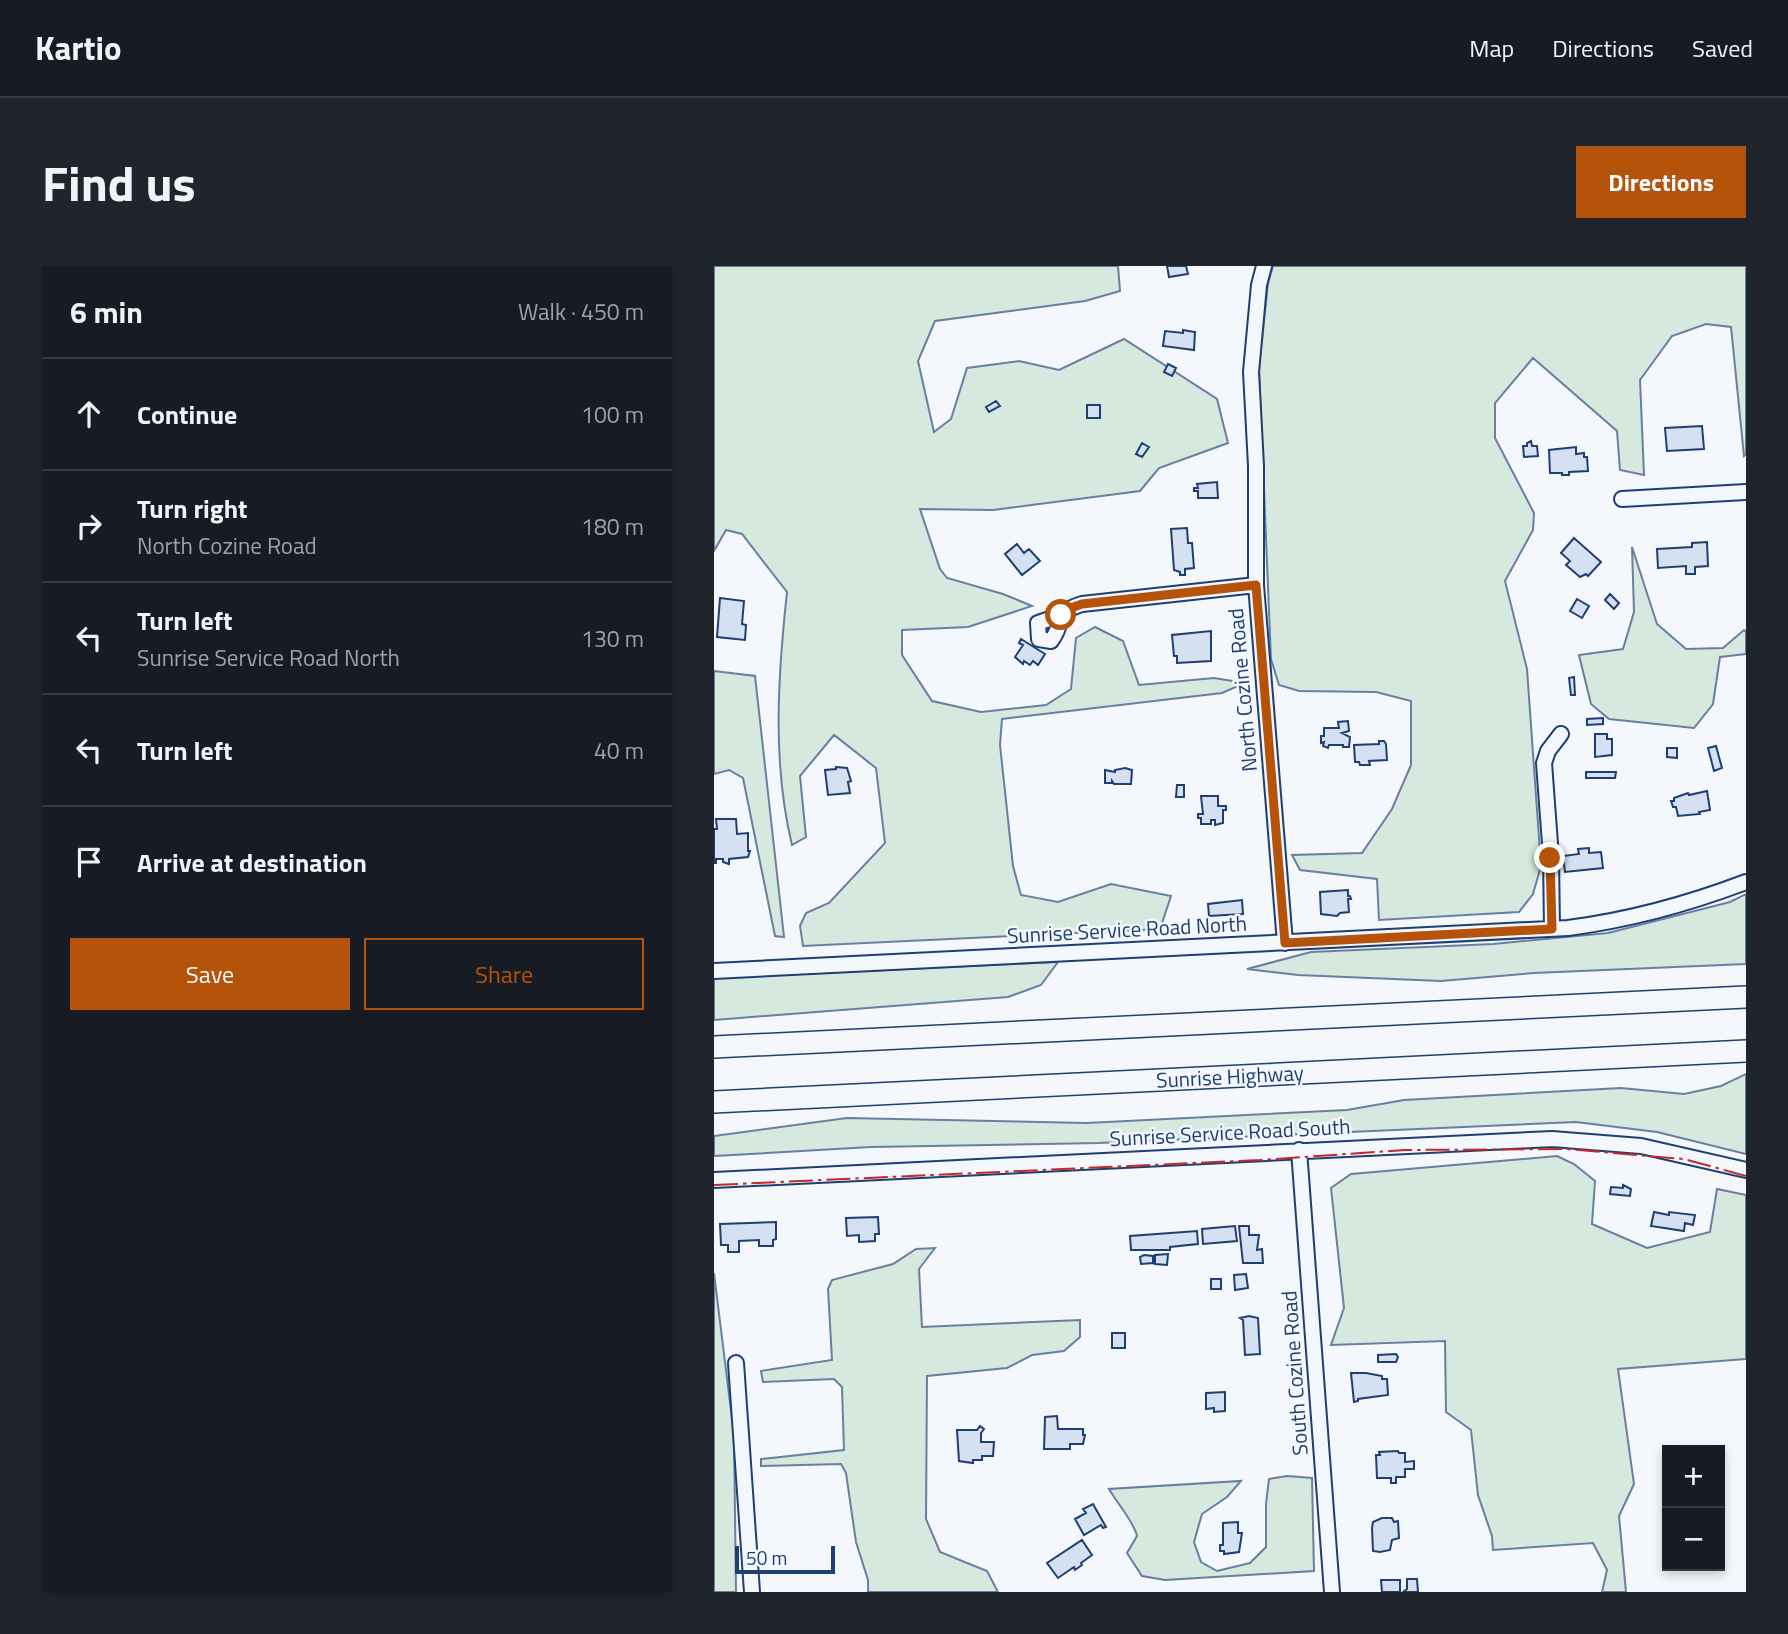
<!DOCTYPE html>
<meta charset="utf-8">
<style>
body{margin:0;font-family:"Titillium Web",sans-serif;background:#20242c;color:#f1f3f6}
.controls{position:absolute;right:21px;bottom:21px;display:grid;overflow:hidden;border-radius:0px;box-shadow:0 4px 10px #0003}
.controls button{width:63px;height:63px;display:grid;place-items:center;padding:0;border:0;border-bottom:2px solid #363941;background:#171b24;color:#f1f3f6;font:35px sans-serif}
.scale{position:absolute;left:21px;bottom:18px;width:100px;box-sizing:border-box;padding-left:7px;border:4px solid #1d3f73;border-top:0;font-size:19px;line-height:24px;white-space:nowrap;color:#1d3f73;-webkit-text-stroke:5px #f4f7fb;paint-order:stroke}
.stop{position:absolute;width:21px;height:21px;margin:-16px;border:5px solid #b45309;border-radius:50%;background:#fff}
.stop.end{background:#b45309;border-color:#fff;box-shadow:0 2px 7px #0008}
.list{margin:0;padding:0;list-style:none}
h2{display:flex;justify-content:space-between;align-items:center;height:91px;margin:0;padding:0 28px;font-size:30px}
h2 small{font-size:23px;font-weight:400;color:#9ea1a6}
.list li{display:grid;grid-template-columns:46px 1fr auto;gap:21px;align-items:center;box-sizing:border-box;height:112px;padding:0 28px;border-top:2px solid #363941}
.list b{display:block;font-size:26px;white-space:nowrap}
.list p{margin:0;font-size:23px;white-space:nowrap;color:#9ea1a6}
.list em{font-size:23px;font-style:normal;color:#9ea1a6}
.actions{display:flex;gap:14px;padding:21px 28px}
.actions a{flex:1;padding:16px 0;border:2px solid #b45309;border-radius:0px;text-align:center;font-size:24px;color:#b45309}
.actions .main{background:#b45309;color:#fff}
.icon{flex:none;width:38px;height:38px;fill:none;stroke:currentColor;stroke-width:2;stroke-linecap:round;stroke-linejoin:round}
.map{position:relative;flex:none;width:1032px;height:1326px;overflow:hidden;border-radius:0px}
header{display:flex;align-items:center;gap:42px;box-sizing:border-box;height:98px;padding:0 35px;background:#171b24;border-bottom:2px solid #363941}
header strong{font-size:33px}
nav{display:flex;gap:38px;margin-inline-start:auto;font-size:24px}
.intro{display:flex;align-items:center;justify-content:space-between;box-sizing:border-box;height:168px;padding:0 42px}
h1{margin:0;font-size:49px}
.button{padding:18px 32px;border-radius:0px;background:#b45309;color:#fff;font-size:24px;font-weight:700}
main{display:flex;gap:42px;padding:0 42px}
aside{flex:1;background:#171b24;border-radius:0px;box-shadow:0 4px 10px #0003}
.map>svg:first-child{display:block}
.green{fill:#d7e8df;stroke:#687fa3;stroke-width:2}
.building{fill:#d5e0f0;stroke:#1d3f73;stroke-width:2}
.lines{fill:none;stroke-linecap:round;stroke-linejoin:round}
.minor-casing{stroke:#1d3f73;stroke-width:18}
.highway-casing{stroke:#1d3f73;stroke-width:24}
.minor{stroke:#f4f7fb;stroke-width:14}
.highway{stroke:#f4f7fb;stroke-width:21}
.power{stroke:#c62828;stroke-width:2;stroke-dasharray:24 5 3.5 5;stroke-linecap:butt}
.route{stroke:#b45309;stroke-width:9}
.labels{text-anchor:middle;stroke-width:5;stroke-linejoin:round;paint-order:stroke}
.street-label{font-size:21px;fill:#1d3f73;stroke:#f4f7fb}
</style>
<header>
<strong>Kartio</strong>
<nav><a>Map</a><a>Directions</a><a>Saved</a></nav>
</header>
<div class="intro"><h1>Find us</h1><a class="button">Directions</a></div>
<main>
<aside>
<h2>6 min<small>Walk · 450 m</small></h2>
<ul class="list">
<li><svg class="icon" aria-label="ahead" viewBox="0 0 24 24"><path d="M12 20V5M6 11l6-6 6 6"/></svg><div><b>Continue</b></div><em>100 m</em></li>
<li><svg class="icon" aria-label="right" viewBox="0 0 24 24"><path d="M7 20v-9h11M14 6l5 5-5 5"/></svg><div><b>Turn right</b><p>North Cozine Road</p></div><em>180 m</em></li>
<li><svg class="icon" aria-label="left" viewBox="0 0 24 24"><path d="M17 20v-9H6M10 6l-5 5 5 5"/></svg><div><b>Turn left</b><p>Sunrise Service Road North</p></div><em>130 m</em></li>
<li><svg class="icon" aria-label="left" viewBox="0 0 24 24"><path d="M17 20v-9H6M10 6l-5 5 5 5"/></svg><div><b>Turn left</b></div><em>40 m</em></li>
<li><svg class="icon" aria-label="arrive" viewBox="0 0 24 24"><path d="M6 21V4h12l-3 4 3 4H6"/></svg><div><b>Arrive at destination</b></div></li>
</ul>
<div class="actions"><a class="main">Save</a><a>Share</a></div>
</aside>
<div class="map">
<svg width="1032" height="1326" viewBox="0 0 1032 1326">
<rect width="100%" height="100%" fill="#f4f7fb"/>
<path class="green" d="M0,0H404L406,25L371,35L221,55L204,95L220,166L237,153L253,102L305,95L345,104L410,73L503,133L514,177L445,202L426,225L279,244L206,243L226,303L233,312L289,328L318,340L254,361L188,364V389L218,435L267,446L332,439L357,423L362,372L381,361L409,375L425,419L500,412L531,417L508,427L288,453L286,479L299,600L307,629L344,636L397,618L457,630L446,663L89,680L86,660L92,647L115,637L171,577L162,502L120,469L86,510L92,571L78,579C58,497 64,409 73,326L28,268L12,264L0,285Z
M559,0H1032V188L1030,190L1017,61L992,58L958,70L926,114L930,209L906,204L903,165L819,92L781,137V172L820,247L819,264L791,315L813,403L827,600L819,628L805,646L665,654L663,613L586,604L578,589L648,587L678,543L697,499V435L662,426L585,425L565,419L557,393L545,103L554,17Z
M918,281L943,358L972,383L1009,382L1030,364L1032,366V388L1006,391L999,438L980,462L895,453L877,438L865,389L909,383L920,346Z
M0,405L41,410L70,671L61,670L29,512L15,504L0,508Z
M1032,628V698L820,707L727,715L584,709L533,703L597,686L779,678L894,667L1016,636Z
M344,696L327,719L294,731L0,754V712Z
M1032,808V888L943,866L862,856L385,877L157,881L0,890V870L133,852L373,857L633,844L690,834L907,822L970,828L1007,820Z
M843,890L860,898L881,915L878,958L933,982L996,966L1003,923L1032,929V1093L904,1103L920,1218L905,1250L912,1326H888L893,1304L879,1277L779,1284L778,1270L764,1229L757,1164L732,1146L731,1075L617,1079L630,1042L617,922L637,908Z
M221,982L205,1003L208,1061L366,1054V1071L350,1085L318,1089L293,1102L213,1110L212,1253L226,1286L273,1305L284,1326H154V1314L142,1276L132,1207L127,1198L47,1200V1193L130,1184L128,1121L120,1113L49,1116L47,1105L118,1094L114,1023L118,1014L179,998L202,983Z
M0,1007L20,1169L22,1326H0Z
M573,1210L598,1212L600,1305L451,1314L428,1310L413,1287L423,1270C420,1256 403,1237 395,1223L527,1215L513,1231L488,1248L480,1276L487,1296L503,1305L536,1297L552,1281V1238L555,1213Z"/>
<path class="building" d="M453,0H472L474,8L455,11Z
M469,64L481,66L480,84L449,80L451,65L469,67Z
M454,98L462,102L458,110L450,106Z
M282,135L286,140L275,146L272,141Z
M373,139H386V152H373Z
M988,160L990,183L953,185L951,162Z
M817,175L818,180H823L824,190L810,191L809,180H813V177Z
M428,177L435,181L428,191L422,188Z
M862,181V188L870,187V191H873L874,205L855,206V209H848V207H836L835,184Z
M503,216L504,232H484V225H480V222H484L483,218Z
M473,262L474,277H478L480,302L471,303V309H466V306L460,304L457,263Z
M860,272L887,296L874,310L872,308L866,311L852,299L856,295L847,287Z
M993,276L994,300L981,301V308H972V300L944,302L943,283L978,281V277Z
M303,278L310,287L315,283L326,295L308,309L291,288Z
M896,328L905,337L900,343L891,334Z
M6,332L30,335L28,358L32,359L31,374L3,371Z
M863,333L875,340L868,352L856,345Z
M497,365V395L463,397V390H460L458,369Z
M307,373L331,388L324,399L319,395L316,399L310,395L309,398L301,391L309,379L305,377Z
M860,411L861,429H857L855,412Z
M889,452V458L873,459V453Z
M634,455L635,465L628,467L636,471L635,481H629V479H615L614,482L609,480L610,476L607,477V470H610V462H625L624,456Z
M881,468H893V473H898V489L881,491Z
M665,475H670L672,478L673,494L655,495L656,499H646L645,496H641L640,479L665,478Z
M1002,480L1008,502L1000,505L994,482Z
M953,482H963V492L953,491Z
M122,501L133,502L134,505L137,515L134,516L136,527L114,529L111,504L122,503Z
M411,502L418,504L417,518H400L398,515V517H391V504L401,506V504Z
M872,506H902L901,512H872Z
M463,519H470V531H462Z
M993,525L996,544L985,546L986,548L964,550L962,541H959L957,535H960V532L974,527L975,529Z
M487,530H504V540H512V544H509V557L501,559V554H497V558H487V552H484V548H489Z
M2,553H22L23,568L34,567V585H36L34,591L15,593V598L9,596V593H2V597H0V563H3Z
M875,582V587L887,586L889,602L851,606L849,590L865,588L864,583Z
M634,624V630H636L637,633H634L635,646L626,647L623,650L607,648L606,626Z
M528,634L529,648L495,650L494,638Z
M909,919L917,923L916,930L896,928L897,921L909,922Z
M940,946L955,949V946L981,949L979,959L971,957L970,965L937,960Z
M164,951L165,968H161V975L145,976V969L133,970L132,952Z
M62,956V973L59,974V980H45V974L25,975V986H14V979H7L6,958Z
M521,960L523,975L489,978L488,963Z
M525,960H535V969H545L543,984L548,983L549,997H529Z
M483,965L484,978L456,981V984H417L416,970Z
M454,988L453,999L441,998V989Z
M430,989L439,990V997L427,998L426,991Z
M532,1008L534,1022L521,1024L520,1009Z
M497,1013H507V1023H497Z
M535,1050L544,1052L546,1088L531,1089L529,1054L526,1052Z
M398,1067H411V1082H398Z
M682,1088L684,1091L682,1096H664V1089Z
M637,1107H652L668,1110V1113H673L674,1129L644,1133V1135L640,1136Z
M511,1126V1145L500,1146V1142L492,1143V1127Z
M343,1150L344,1163H369V1169H371L369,1178H356V1183H330L331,1151Z
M266,1160L270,1163L267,1167V1176H280L279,1190H268V1194H259V1197L245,1195L243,1164H263Z
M684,1185L685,1187H691V1196L700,1195V1203H691V1211H682V1217H677V1212H663L662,1189H666L665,1186Z
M379,1238L392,1261L389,1262L387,1259L370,1269L361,1253L372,1247L369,1243Z
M668,1252H678L680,1256L684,1255L685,1272L678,1274L676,1284L666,1286L659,1285L658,1262L659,1256Z
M524,1256V1267H528L525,1286L510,1288V1285H506V1279H509V1257Z
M368,1274L378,1289L367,1297L368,1299L361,1304L360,1301L344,1312L333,1297Z
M693,1313H703L704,1326H689L693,1323Z
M667,1314H686V1326H668Z"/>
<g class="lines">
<g class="minor-casing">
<path id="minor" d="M550,0L545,19L537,106L542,200V319L571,677
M908,233L1032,226
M347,349L324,357L325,373L337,375C353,353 337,348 368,338L542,319
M838,663L837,591L830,497L834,485L847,468
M0,705L854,662C916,654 974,638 1032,616
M585,884L618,1326
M0,914L838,873L927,880L1032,904
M22,1097L38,1326"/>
</g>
<g class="highway-casing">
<path id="highway" d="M0,781L1032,731
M0,836L1032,785"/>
</g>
<use href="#minor" class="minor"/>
<use href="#highway" class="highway"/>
<path class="power" d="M0,919L546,894L691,884L852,883L970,893L1032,910"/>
</g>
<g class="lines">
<path class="route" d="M347,349L351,344L368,338L542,319L571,677L838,663L836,592"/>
</g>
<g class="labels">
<g class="street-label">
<text transform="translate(529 424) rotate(-95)" y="7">North Cozine Road</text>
<text transform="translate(413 664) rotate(-3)" y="7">Sunrise Service Road North</text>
<text transform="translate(516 811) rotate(-3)" y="7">Sunrise Highway</text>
<text transform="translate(516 867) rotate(-3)" y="7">Sunrise Service Road South</text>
<text transform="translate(581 1107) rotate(-94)" y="7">South Cozine Road</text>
</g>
</g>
</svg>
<div class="controls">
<button>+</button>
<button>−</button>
</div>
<div class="scale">50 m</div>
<div class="stop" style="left:347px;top:349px"></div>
<div class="stop end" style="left:836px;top:592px"></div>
</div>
</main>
